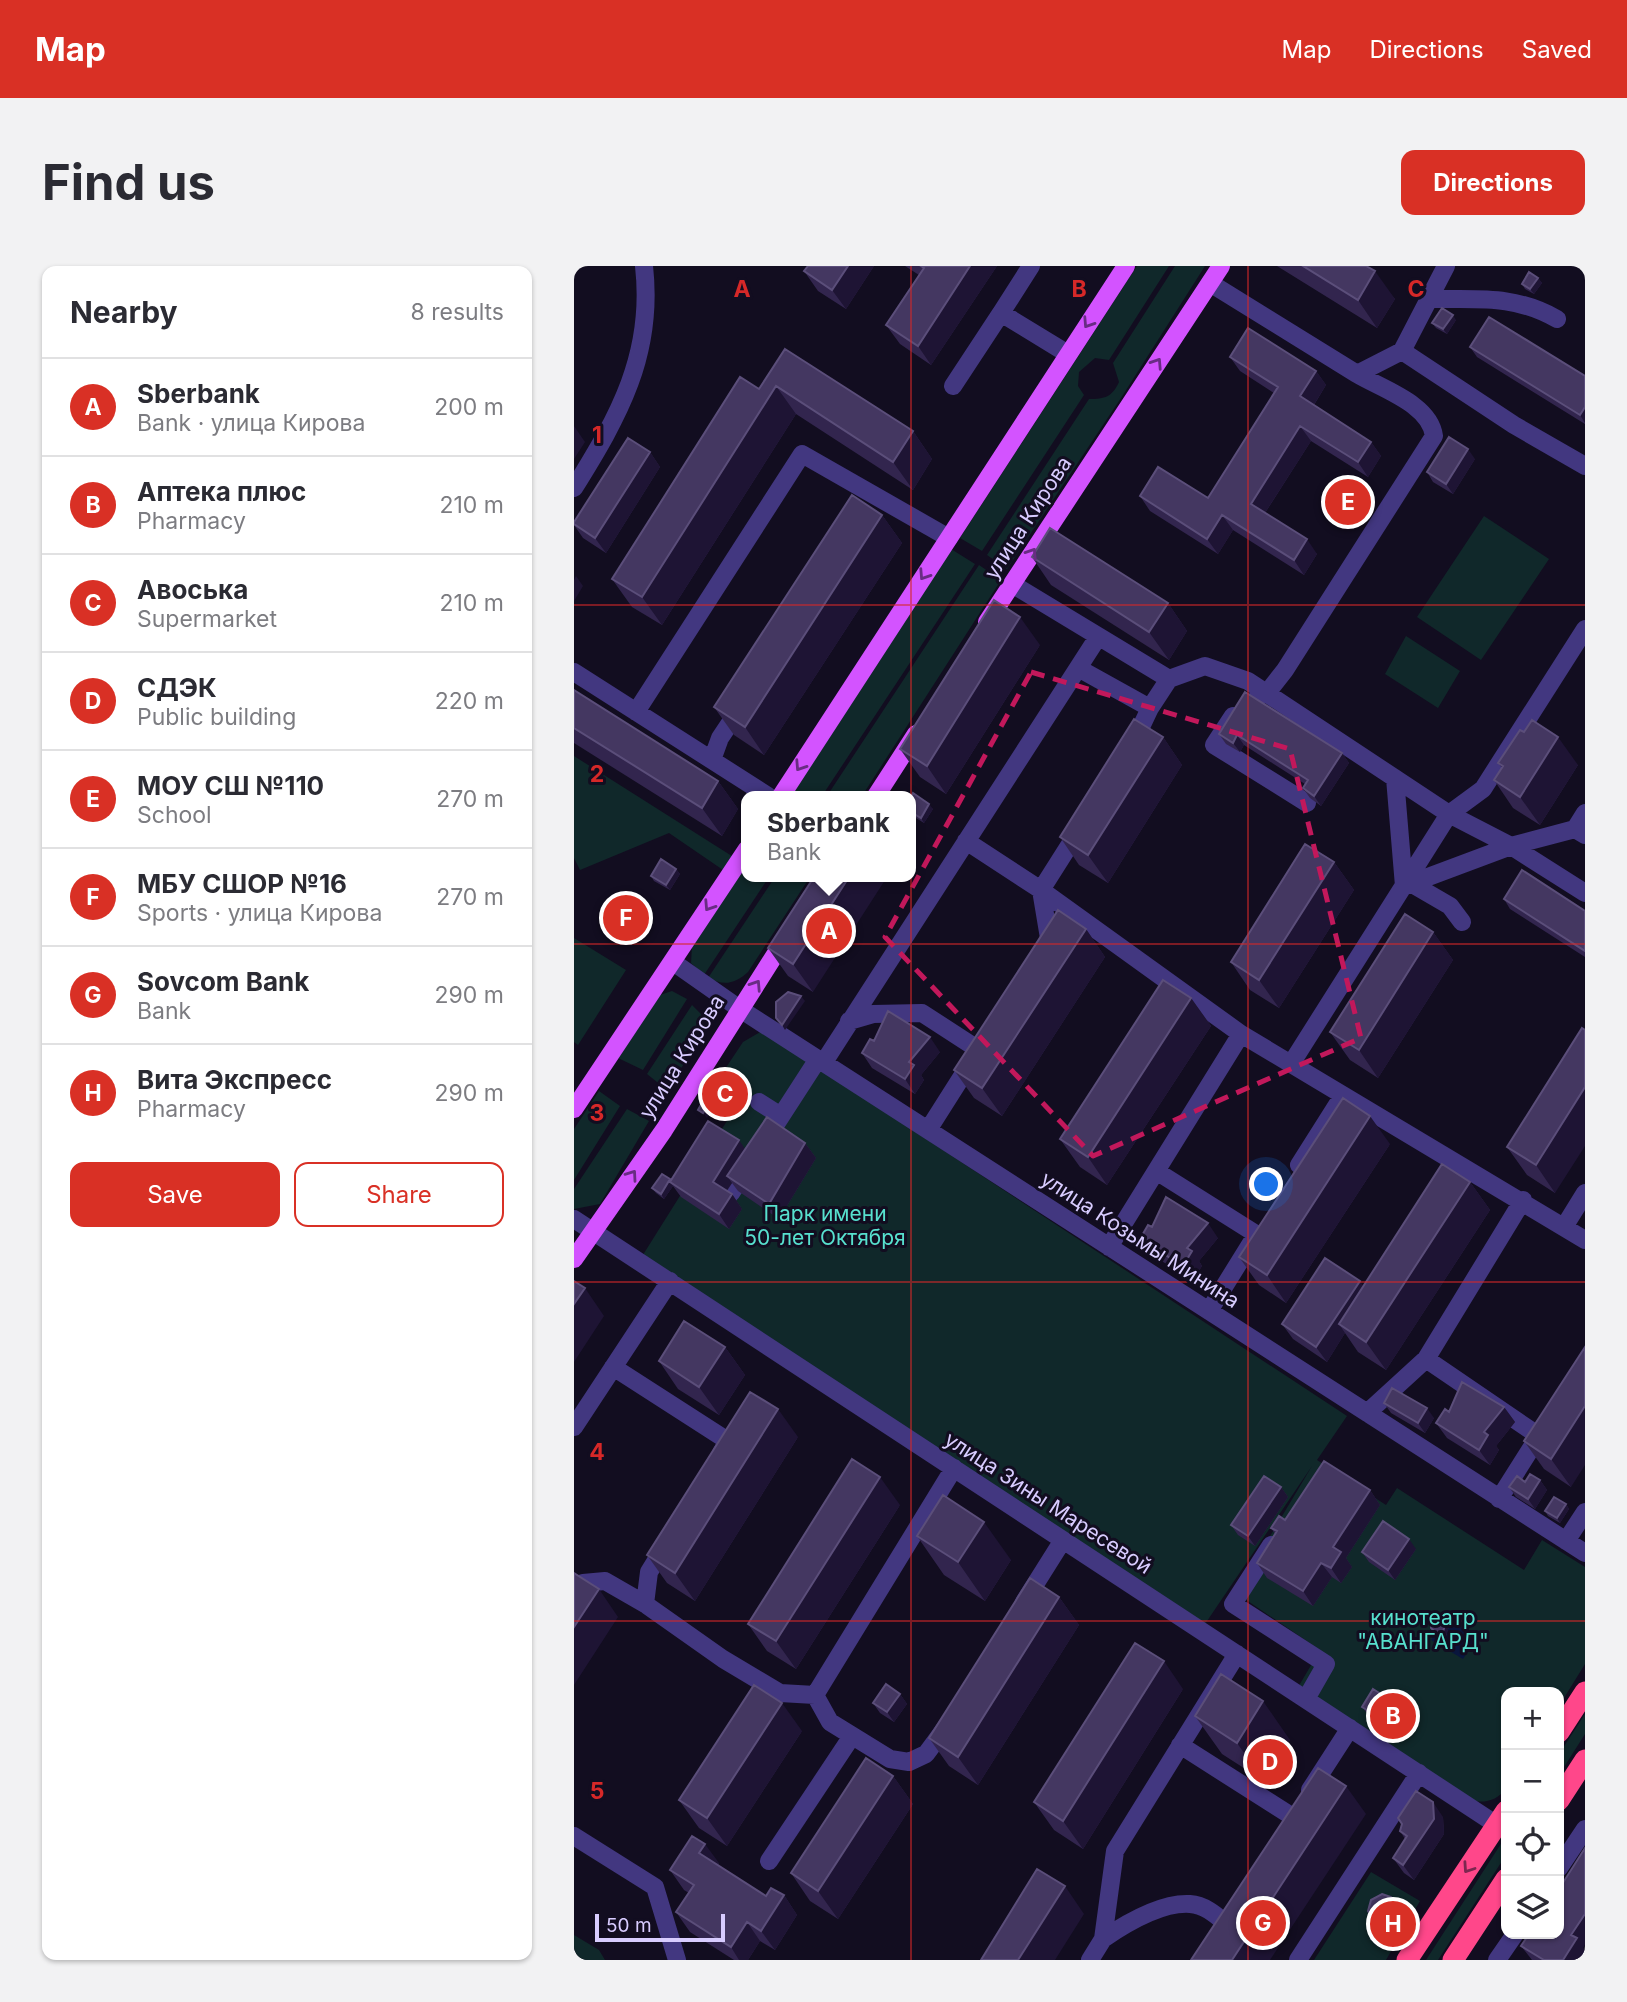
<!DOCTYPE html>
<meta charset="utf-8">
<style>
body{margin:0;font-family:Inter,sans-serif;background:#f2f2f3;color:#2b2b33}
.controls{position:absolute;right:21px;bottom:21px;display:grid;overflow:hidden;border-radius:14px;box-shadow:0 2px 5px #0004}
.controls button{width:63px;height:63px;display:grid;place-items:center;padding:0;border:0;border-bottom:2px solid #e1e1e2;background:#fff;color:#2b2b33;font:35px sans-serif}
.scale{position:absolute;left:21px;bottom:18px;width:130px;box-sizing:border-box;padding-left:7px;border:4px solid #d8ccff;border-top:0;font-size:19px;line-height:24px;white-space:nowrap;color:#d8ccff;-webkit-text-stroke:5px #120d20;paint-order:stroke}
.you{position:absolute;left:693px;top:919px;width:24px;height:24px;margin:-18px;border:5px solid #fff;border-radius:50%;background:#1a73e8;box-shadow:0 0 0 10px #1a73e833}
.badge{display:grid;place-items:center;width:46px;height:46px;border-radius:50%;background:#d93025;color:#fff;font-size:23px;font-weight:700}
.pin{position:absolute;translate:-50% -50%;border:4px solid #fff;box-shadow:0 2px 7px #0006}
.popup{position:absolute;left:167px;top:525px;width:175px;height:91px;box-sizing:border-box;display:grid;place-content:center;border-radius:14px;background:#fff;filter:drop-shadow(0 2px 5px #0005);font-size:23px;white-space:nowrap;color:#7c7c81}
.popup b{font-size:26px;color:#2b2b33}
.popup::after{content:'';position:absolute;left:50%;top:100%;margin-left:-14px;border:14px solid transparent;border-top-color:#fff}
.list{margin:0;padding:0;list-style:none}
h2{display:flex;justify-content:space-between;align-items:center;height:91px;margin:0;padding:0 28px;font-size:30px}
h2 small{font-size:23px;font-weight:400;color:#7c7c81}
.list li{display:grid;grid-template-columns:46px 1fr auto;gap:21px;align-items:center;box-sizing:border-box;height:98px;padding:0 28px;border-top:2px solid #e1e1e2}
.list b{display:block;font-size:26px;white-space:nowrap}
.list p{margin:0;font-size:23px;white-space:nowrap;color:#7c7c81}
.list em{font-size:23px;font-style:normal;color:#7c7c81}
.actions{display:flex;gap:14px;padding:21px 28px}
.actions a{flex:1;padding:16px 0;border:2px solid #d93025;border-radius:14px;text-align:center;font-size:24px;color:#d93025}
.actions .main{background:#d93025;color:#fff}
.icon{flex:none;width:38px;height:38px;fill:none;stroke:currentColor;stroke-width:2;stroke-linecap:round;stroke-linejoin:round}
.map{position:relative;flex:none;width:1011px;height:1694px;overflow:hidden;border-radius:14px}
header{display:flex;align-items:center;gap:42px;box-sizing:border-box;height:98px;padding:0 35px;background:#d93025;color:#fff}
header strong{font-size:33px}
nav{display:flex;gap:38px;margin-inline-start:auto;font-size:24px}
.intro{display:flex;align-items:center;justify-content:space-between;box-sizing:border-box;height:168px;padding:0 42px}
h1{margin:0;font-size:49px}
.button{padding:18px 32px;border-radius:14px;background:#d93025;color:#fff;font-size:24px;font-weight:700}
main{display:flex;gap:42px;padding:0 42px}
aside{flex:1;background:#fff;border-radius:14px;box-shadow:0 2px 5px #0004}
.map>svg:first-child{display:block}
.green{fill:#10282a}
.water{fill:#09163d}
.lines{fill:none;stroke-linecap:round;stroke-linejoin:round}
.minor{stroke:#423780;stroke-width:18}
.major{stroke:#d353ff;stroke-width:18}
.highway{stroke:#ff478a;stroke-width:21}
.wall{fill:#32254e}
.shaded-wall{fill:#1e1434}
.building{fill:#443761;stroke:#5b4e7a;stroke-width:2}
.oneway{stroke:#692c84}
.oneway2{stroke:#7d2750}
.marked{fill:none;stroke:#c2185b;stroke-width:5;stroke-dasharray:14 9;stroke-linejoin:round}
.grid{fill:none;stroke:#d62828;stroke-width:2;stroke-opacity:0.55}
.labels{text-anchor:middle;stroke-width:6;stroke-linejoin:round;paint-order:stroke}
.street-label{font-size:21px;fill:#d8ccff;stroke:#120d20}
.park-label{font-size:21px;fill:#57e0ce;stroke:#120d20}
.grid-label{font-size:23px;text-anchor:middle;font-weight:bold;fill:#d62828;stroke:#120d20;stroke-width:6;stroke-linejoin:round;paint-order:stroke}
</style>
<header>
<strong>Map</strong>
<nav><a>Map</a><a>Directions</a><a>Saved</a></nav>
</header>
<div class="intro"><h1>Find us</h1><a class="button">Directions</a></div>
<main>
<aside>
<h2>Nearby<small>8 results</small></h2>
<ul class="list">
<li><span class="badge">A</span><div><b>Sberbank</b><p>Bank · улица Кирова</p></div><em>200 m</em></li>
<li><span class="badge">B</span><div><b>Аптека плюс</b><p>Pharmacy</p></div><em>210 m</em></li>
<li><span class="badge">C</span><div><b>Авоська</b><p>Supermarket</p></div><em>210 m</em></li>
<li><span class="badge">D</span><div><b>СДЭК</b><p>Public building</p></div><em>220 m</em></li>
<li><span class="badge">E</span><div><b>МОУ СШ №110</b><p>School</p></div><em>270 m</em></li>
<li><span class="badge">F</span><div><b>МБУ СШОР №16</b><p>Sports · улица Кирова</p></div><em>270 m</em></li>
<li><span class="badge">G</span><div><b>Sovcom Bank</b><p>Bank</p></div><em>290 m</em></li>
<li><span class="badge">H</span><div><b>Вита Экспресс</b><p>Pharmacy</p></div><em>290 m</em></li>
</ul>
<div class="actions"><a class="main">Save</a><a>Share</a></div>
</aside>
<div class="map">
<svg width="1011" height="1694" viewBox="0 0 1011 1694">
<rect width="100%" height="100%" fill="#120d20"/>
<path class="green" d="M563,0H595L535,94L521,92L505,106L504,120L510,129L408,285L386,272Z
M601,0H631L547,132L433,303L413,289L515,133C531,133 538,131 545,116L539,97Z
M910,250L975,293L907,394L843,351Z
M377,283L401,298L248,530H216Z
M405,299L427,314L288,530H253Z
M832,370L886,405L864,442L811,408Z
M0,490L161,592L152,606L95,567L6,604L0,592Z
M173,596V611H195L130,709L117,697L118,680Z
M201,611H236L174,706C161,718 150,720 134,712Z
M0,672L52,704L4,779L0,776Z
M98,725L113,733L69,804L44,792L86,729Z
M118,739L129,750L130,767L93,824L73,808Z
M188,765L773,1150L743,1194L812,1239L823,1222L950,1304L968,1274L1011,1301V1398L985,1440V1426H932V1522C924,1534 913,1537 899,1535L723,1423L746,1384L662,1327L738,1200L629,1361L67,992L168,831L165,824L145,814L147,809L169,776Z
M25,825L46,840L0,914V863Z
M53,843L75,855L26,938L0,943V923Z
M1011,1448V1468L985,1509V1488Z
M932,1570V1589L864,1694H852Z
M797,1606L846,1635L812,1694H740Z
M0,1669L25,1684L31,1694H0Z"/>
<path class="water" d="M870,1352L904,1371L889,1393L857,1374Z"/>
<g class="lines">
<path class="minor" d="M636,17L783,108L828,85L940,159L1011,200
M854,33C903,34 939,28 983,53
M427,47L457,0
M828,85L872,0
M379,120L427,47L494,88
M0,222C45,150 80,88 70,0
M438,318L595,413L631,400L674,415L875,548L937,580L1001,563L1011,569
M504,402L576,442
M0,406L194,530
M684,430L693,427L711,404L860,170C856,138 808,123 783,108
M62,446L228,188L375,272
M659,450L640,479L733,537
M559,478L576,442L595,413
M138,494L146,472L166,442
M821,512L830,620L937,580L1011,627
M1001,563L1011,547
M392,575L467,624L667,768L1011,974
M833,615L876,640L888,656
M473,681L476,678L467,624L505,564
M99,696L166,743L1011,1287
M275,755L299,748L348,747L405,784L411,774
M250,796L524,371
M717,798L875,548L909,523L1011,363
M185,836L207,850
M354,864L399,793
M189,878L244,793
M725,899L768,831
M582,905L682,968
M157,927L174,901
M0,953L923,1559
M990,961L1011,927
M535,981L667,768
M635,1045L679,974
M852,1093L965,1170
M39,1101L154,1175L147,1187
M793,1147L852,1093L949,934
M0,1161L96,1015
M925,1233L968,1165
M992,1275L1011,1246
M697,1279L659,1338L752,1398L732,1433
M0,1332L9,1317L31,1315L71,1338L149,1393L206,1427L241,1429
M450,1336L489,1274
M71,1338L75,1306L91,1280
M372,1461L352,1488L335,1496L316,1493L256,1456L241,1429L380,1202
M606,1479L719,1551
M736,1524L776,1462
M0,1570L81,1621L103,1694
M195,1595L278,1470
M985,1602L1011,1563
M529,1673C551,1658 587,1636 616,1638C630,1639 641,1648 650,1656
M516,1694L529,1673L541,1585L663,1388
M724,1694L845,1507
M923,1694L941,1668"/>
<path class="major" d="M413,356L647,0
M207,530L552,0
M302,530L342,468
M0,843L173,583
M0,993L90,864L211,673"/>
<path class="highway" d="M985,1466L1011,1426
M985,1534L1011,1494
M833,1694L932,1545
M879,1694L932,1613"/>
</g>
<path class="wall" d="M300,0L272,43L244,25L230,5Z
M331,0H423L357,99L326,78L312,59L345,9Z
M703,0H792L821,33L803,62Z
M964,12L968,17L960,28L951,23L948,18Z
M882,54L873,68L862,62L858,57Z
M896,81L1011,110V158L903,91Z
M211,83L339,165L358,193L339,224L222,148L88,359L58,341L38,313L185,123Z
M656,91L742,105L752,119L740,139L797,176L807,190L794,211L737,175L691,247L743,288L730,309L659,264L644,288L576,245L566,230L634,232L700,127L666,105Z
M76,186L86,201L32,287L9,272L0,259V256Z
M901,193L879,228L859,216L853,206Z
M308,249L328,277L190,489L160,469L140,441Z
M458,291L594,337L613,365L595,394L477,319Z
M466,379L372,528L346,511L326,483Z
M0,424L144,515L164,543L148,570L0,477Z
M671,426L768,487L775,497L747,540L736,532L729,522L731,518L670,479L666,486L652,478L645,468Z
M589,471L608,499L534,617L505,599L486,571Z
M924,497L1004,499L966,559L939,542L920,514L928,502Z
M337,530L359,543L350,557L337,549Z
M760,596L780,624L705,742L676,724L657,696Z
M102,603L106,608L96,624L80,615L77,610Z
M240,611L239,726L214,710L194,682Z
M930,633L1011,645V691L936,643Z
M512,663L531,691L428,850L400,832L380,804Z
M859,666L879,694L804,812L776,794L756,766Z
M617,732L637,760L533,919L506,901L486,873Z
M1008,762L981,927L953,909L933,881Z
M300,775L366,786L347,809L350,814L341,828L298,802L288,787Z
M160,823L164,828L157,840L143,832L139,827Z
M231,877L242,892L205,953L164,925L158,917L153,925L158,928L168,943L155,963L107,931L99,920L90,933L82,927L78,922L171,883Z
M816,878L712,1037L685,1019L665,991Z
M896,916L916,944L812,1104L784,1086L771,1067L753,1096L719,1073L708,1058L789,1020Z
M578,961L644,972L625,995L628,1000L619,1014L576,988L566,973Z
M151,1081L171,1109L145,1149L104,1123L85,1095Z
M1011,1081L997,1221L970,1203L950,1175Z
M810,1137L860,1152L851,1167L817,1147Z
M930,1141L941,1156L922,1180L925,1184L916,1199L873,1172L862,1157L875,1146Z
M224,1171L121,1335L93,1317L73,1289Z
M966,1214L973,1224L961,1243L942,1231L935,1221L951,1216Z
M707,1221L714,1231L681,1280L664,1269L657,1259Z
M796,1224L806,1239L772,1292L778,1301L767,1317L758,1311L739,1340L693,1312L683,1297L701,1268L697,1262L711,1254Z
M992,1238L995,1243L986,1257L974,1250L971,1245Z
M326,1239L222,1403L193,1385L174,1358Z
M343,1270L437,1294L411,1335L370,1309Z
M842,1283L821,1314L795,1296L788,1286Z
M485,1331L505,1359L404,1519L375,1500L355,1472Z
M875,1360L872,1371H864L857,1362Z
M609,1423L509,1583L480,1564L460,1536Z
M326,1428L333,1438L320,1456L306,1447L299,1437Z
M788,1441L842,1450L845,1455L834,1472L792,1446Z
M621,1450L716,1474L690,1515L648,1488Z
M228,1465L153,1580L125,1562L105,1534Z
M319,1510L339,1538L264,1653L236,1635L217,1607Z
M869,1551L870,1568L840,1614L830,1607L819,1592L831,1573L826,1565Z
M145,1597L144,1599L192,1630L210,1629L223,1649L201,1684L186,1675L174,1694H160L116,1666L102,1646L115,1627L110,1624L96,1604Z
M794,1645H828L834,1656L830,1668L820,1673L813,1672L814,1673L808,1683L801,1678L797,1673L809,1666Z
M947,1680L1009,1682L1011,1690L1009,1694H958Z"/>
<path class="shaded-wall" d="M274,0H300L272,43L258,24Z
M396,0H423L357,99L344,80Z
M801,5L821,33L803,62L784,34Z
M964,12L968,17L960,28L956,23Z
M879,49L882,54L873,68L869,63Z
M742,105L752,119L736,145L726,130Z
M202,120L222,148L88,359L68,331Z
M1011,141V157L1006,149Z
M0,160L11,176L0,193Z
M726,160L737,175L687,253L677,238Z
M339,165L358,193L339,224L319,196Z
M797,176L807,190L794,211L784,196Z
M894,183L901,193L879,228L872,218Z
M76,186L86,201L32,287L21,272Z
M308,249L328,277L190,489L171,461Z
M648,249L659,264L644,288L633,273Z
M733,273L743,288L730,309L720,294Z
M2,310L9,320L0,335V314Z
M594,337L613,365L595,394L575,366Z
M446,351L466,379L372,528L353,500Z
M663,469L670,479L666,486L659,477Z
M589,471L608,499L534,617L514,589Z
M984,471L1004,499L966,559L946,531Z
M768,487L775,497L747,540L740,530Z
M144,515L164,543L148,570L128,542Z
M355,538L359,543L350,557L347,552Z
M760,596L780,624L705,742L685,714Z
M102,603L106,608L96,624L92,619Z
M275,611H313L239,726L219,698Z
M512,663L531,691L428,850L408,822Z
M859,666L879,694L804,812L785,784Z
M227,730L231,735L211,764L208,759Z
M617,732L637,760L533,919L514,891Z
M356,771L366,786L347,809L350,814L341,828L331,813L335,796Z
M1011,821V880L981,927L962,899Z
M160,823L164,828L157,840L154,835Z
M137,833L141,838L133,852L129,847Z
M796,850L816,878L712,1037L693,1009Z
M165,874L175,889L153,910L158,917L149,930L139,916Z
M231,877L242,892L205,953L195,938Z
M96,913L100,918L96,916L99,920L90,933L87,928Z
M896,916L916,944L812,1104L792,1076Z
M158,928L168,943L155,963L145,948Z
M634,957L644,972L625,995L628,1000L619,1014L609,1000L613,982Z
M786,1015L796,1030L765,1058L771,1067L753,1096L742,1081Z
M11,1022L30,1050L0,1096V1038Z
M151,1081L171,1109L145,1149L125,1121Z
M1011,1140V1199L997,1221L977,1193Z
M930,1141L941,1156L922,1180L925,1184L916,1199L905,1184L910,1166Z
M853,1142L860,1152L851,1167L844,1157Z
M204,1143L224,1171L121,1335L101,1307Z
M306,1211L326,1239L222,1403L202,1375Z
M966,1214L973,1224L961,1243L954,1233Z
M707,1221L714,1231L681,1280L674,1270Z
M796,1224L806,1239L772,1292L778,1301L767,1317L757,1302L759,1281Z
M992,1238L995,1243L986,1257L983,1252Z
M410,1256L437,1294L411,1335L384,1296Z
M835,1273L842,1283L821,1314L814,1304Z
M747,1297L758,1311L739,1340L729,1325Z
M25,1323L44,1351L0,1419V1361Z
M485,1331L505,1359L404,1519L384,1491Z
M872,1355L875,1360L872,1371L869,1366Z
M590,1395L609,1423L509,1583L489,1555Z
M326,1428L333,1438L320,1456L313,1446Z
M689,1435L716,1474L690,1515L663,1477Z
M208,1437L228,1465L153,1580L133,1552Z
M842,1450L845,1455L834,1472L831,1467Z
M319,1510L339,1538L264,1653L244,1625Z
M772,1520L792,1548L696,1694H658Z
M859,1536L869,1551L870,1568L840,1614L829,1599Z
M131,1578L145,1597L139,1607L125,1587Z
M491,1620L510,1648L481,1694H444Z
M210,1629L223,1649L201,1684L187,1665Z
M817,1631L834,1656L830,1668L820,1653Z
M1011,1648V1679L1009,1682L1011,1684V1690L1009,1694H989L997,1669Z
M173,1656L186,1675L174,1694H165L157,1681Z
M811,1668L814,1673L808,1683L804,1678Z"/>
<path class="building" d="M234,0H274L258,24L230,5Z
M347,0H396L344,80L312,59L350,2Z
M729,0H792L801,5L784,34Z
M955,6L964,12L956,23L948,18Z
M868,42L879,49L869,63L858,57Z
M915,51L1011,110V141L1006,149L896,81Z
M674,62L742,105L726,130L797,176L784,196L726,160L677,238L733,273L720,294L648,249L633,273L566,230L584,201L634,232L704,121L656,91Z
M211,83L339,165L319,196L202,120L68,331L38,313L166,111L185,123Z
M875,171L894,183L872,218L853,206Z
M54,172L76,186L21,272L0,258V256Z
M278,229L308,249L171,461L140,441Z
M476,262L594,337L575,366L458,291Z
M420,334L446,351L353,500L326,483Z
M0,424L144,515L128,542L0,462Z
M671,426L768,487L740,530L729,522L734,514L663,469L659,477L645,468Z
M560,453L589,471L514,589L486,571Z
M958,454L984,471L946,531L920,514L929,500L924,497L946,464L950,466Z
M339,527L355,538L347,552L337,546V530Z
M731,578L760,596L685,714L657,696Z
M87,593L102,603L92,619L77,610Z
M948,604L1011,645V685L930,633Z
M240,611H275L219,698L194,682Z
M484,644L512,663L408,822L380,804Z
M831,648L859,666L785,784L756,766Z
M589,714L617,732L514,891L486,873Z
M214,726L227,730L208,759L202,752V736Z
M314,745L356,771L335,796L340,799L331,813L288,787L296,773L300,775Z
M1008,762L1011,764V821L962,899L933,881Z
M145,815L160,823L154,835L139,827Z
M132,830L137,833L129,847L124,844Z
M769,832L796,850L693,1009L665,991Z
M193,851L231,877L195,938L153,910Z
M134,855L165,874L139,916L158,928L145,948L96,916Z
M868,898L896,916L792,1076L765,1058Z
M88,908L96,913L87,928L78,922Z
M592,931L634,957L613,982L618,985L609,1000L566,973L574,959L578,961Z
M751,992L786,1015L742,1081L708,1058Z
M0,1015L11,1022L0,1038Z
M110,1055L151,1081L125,1121L85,1095Z
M1011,1081V1140L977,1193L950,1175Z
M888,1116L930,1141L910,1166L914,1169L905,1184L862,1157L871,1143L875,1146Z
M818,1122L853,1142L844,1157L810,1137Z
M176,1126L204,1143L101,1307L73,1289Z
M278,1193L306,1211L202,1375L174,1358Z
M750,1195L796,1224L759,1281L767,1286L757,1302L747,1297L729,1325L683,1297L703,1265L697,1262L705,1250L711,1254Z
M956,1208L966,1214L954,1233L935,1221L943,1210L951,1216Z
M690,1210L707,1221L674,1270L657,1259Z
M369,1229L410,1256L384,1296L343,1270Z
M980,1231L992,1238L983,1252L971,1245Z
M809,1255L835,1273L814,1304L788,1286Z
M0,1307L25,1323L0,1361Z
M456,1312L485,1331L384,1491L355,1472Z
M862,1351L872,1355L869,1366H861L857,1362L858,1354Z
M561,1377L590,1395L489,1555L460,1536Z
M647,1408L689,1435L663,1477L621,1450Z
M312,1418L326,1428L313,1446L299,1437Z
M180,1419L208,1437L133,1552L105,1534Z
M799,1423L842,1450L831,1467L788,1441Z
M292,1492L319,1510L244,1625L217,1607Z
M744,1502L772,1520L658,1694H617Z
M842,1525L859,1536L860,1553L829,1599L819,1592L833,1570L826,1565L828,1558L824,1552Z
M118,1570L131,1578L125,1587L192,1630L197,1622L210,1629L187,1665L173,1656L157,1681L102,1646L120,1619L96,1604Z
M1011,1582V1648L997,1669L1003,1672L989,1694H970L947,1680L955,1668H985V1623Z
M463,1603L491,1620L444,1694H407Z
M808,1628L817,1631L824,1641L820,1653L810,1658L802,1657L794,1645L797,1634Z
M804,1662L811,1668L804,1678L797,1673Z"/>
<defs><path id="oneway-chevron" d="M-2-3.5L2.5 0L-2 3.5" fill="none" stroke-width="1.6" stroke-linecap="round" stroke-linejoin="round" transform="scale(1.75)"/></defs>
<g class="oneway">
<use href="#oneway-chevron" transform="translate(514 57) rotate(123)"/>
<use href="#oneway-chevron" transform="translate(583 97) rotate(-57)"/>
<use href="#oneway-chevron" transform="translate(458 287) rotate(-57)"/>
<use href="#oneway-chevron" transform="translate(350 309) rotate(123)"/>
<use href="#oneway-chevron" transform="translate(226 500) rotate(123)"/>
<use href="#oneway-chevron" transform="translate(135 640) rotate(123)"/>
<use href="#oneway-chevron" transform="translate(182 719) rotate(-57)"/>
<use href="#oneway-chevron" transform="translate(58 909) rotate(-55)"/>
</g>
<use class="oneway2" href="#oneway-chevron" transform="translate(894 1602) rotate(124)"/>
<path class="marked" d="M457,406L716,483L787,772L519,890L311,671Z"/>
<path class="grid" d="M337,0V1694M674,0V1694M0,339H1011M0,678H1011M0,1016H1011M0,1355H1011"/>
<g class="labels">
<g class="street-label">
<text transform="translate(454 252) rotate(-57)" y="7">улица Кирова</text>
<text transform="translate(108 791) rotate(-58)" y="7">улица Кирова</text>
<text transform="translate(566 974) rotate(33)" y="7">улица Козьмы Минина</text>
<text transform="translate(474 1237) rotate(33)" y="7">улица Зины Маресевой</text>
</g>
<g class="park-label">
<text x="251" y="955">Парк имени<tspan x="251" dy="24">50-лет Октября</tspan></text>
<text x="849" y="1359">кинотеатр<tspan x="849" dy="24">"АВАНГАРД"</tspan></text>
</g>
</g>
<g class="grid-label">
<text x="168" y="31">A</text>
<text x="505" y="31">B</text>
<text x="842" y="31">C</text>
<text x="23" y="177">1</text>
<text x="23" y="516">2</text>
<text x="23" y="855">3</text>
<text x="23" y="1194">4</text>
<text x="23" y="1533">5</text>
</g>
</svg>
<div class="controls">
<button>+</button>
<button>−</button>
<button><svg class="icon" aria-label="locate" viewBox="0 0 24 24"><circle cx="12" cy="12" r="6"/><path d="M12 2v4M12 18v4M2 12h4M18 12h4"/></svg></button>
<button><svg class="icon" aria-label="layers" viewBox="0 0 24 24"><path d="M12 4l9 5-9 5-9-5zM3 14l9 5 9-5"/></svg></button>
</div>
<div class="scale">50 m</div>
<div class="you"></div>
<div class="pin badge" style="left:255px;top:665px">A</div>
<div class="popup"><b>Sberbank</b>Bank</div>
<div class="pin badge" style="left:819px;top:1450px">B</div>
<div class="pin badge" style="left:151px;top:828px">C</div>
<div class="pin badge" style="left:696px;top:1496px">D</div>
<div class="pin badge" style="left:774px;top:236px">E</div>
<div class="pin badge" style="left:52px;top:652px">F</div>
<div class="pin badge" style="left:689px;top:1657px">G</div>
<div class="pin badge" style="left:819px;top:1658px">H</div>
</div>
</main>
